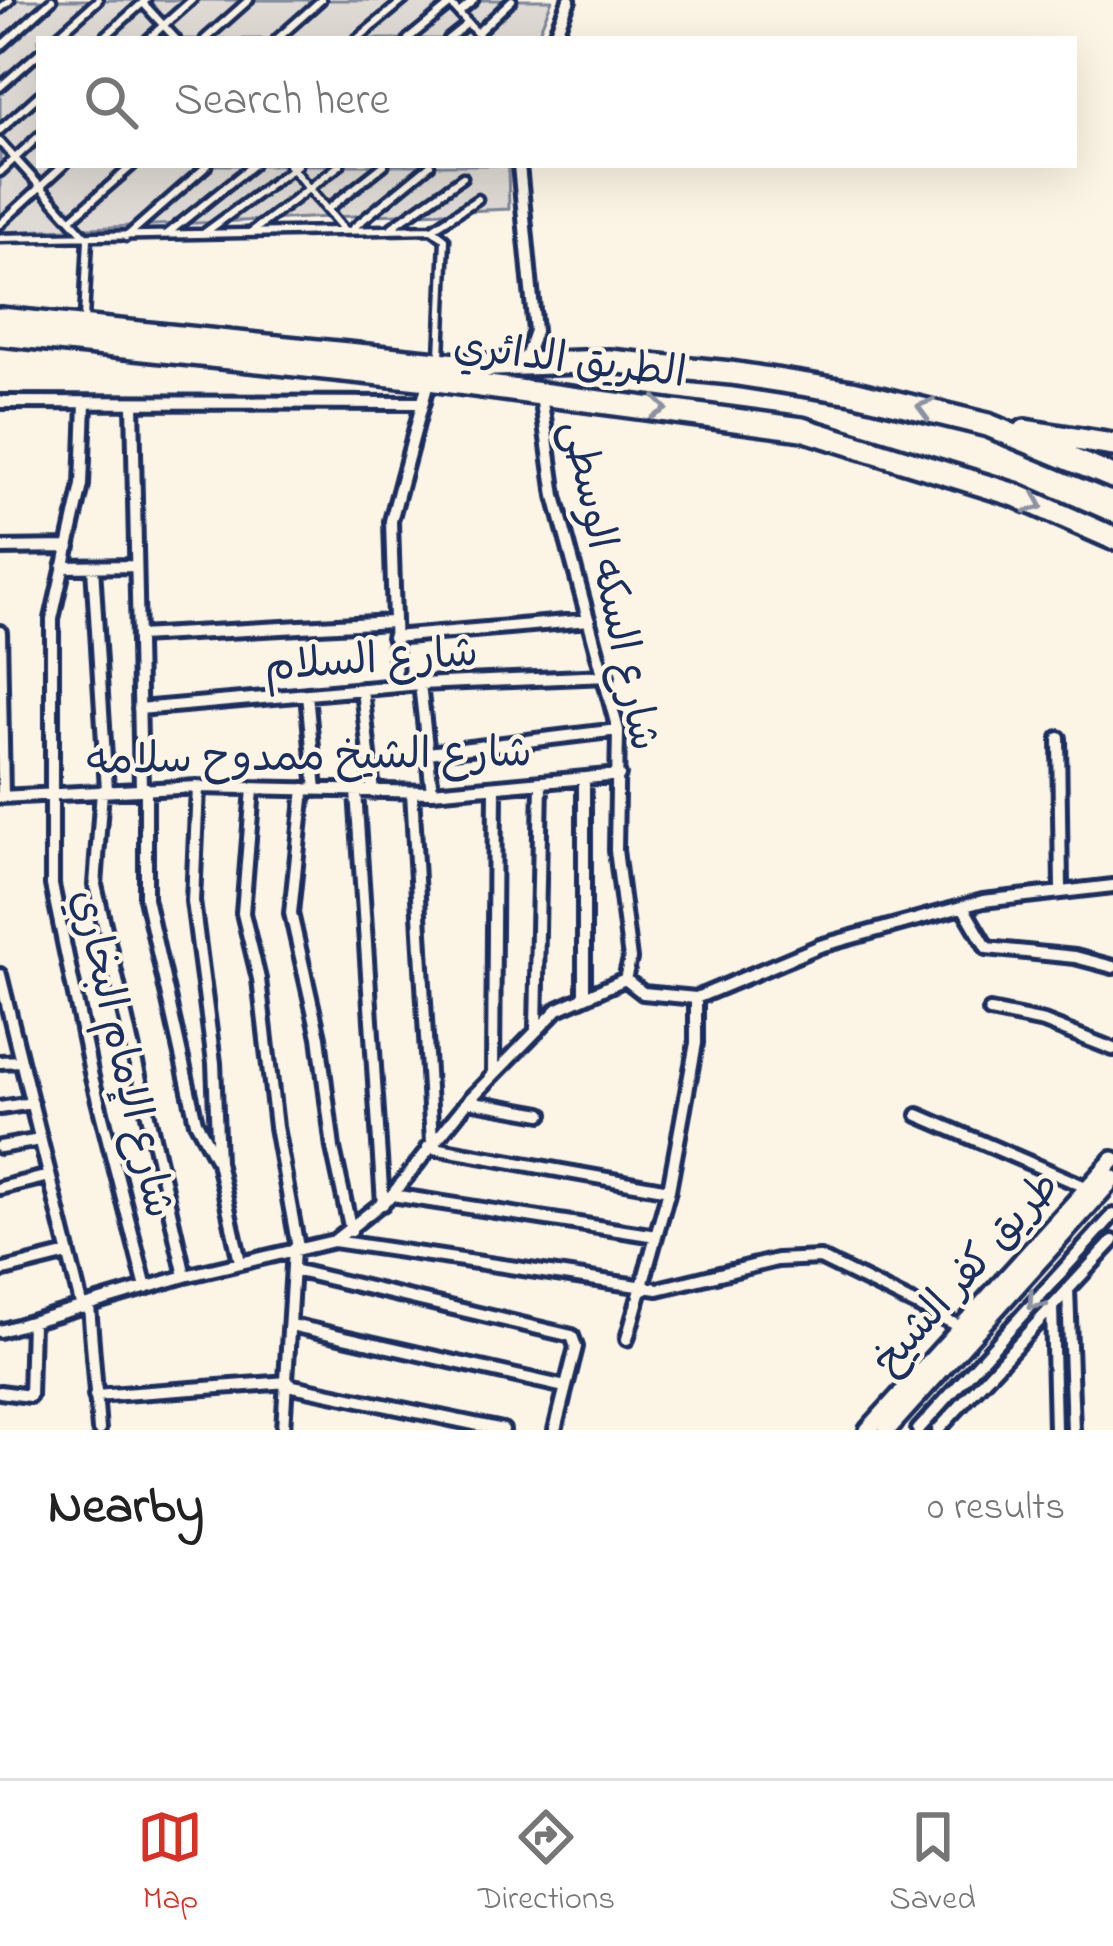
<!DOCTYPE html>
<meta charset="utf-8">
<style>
body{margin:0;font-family:"Indie Flower","Playpen Sans Arabic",sans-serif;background:#f2f2f2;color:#222}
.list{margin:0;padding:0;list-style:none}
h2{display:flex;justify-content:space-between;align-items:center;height:156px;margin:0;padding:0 48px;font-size:51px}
h2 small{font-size:39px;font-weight:400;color:#767676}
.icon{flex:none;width:66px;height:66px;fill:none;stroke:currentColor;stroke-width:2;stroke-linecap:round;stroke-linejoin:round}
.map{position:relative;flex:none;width:1113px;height:1430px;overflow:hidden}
.search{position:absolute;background:#fff;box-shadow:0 12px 48px #0002;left:36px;right:36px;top:36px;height:132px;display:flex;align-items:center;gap:30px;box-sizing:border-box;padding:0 42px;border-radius:0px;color:#767676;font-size:45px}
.sheet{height:348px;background:#fff}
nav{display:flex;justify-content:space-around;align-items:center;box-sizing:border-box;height:168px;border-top:3px solid #e0e0e0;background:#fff;font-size:33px;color:#767676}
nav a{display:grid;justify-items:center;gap:6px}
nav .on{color:#d93025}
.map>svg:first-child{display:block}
.green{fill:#dfdbd4;stroke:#7d8599;stroke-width:3}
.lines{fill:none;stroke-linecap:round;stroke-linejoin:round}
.lane-casing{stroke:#1b2f5e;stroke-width:15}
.street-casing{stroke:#1b2f5e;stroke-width:20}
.secondary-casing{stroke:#1b2f5e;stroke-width:24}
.highway-casing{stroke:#1b2f5e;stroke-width:30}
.lane{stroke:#fcf5e5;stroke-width:6}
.street{stroke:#fcf5e5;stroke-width:10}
.secondary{stroke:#fcf5e5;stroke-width:15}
.highway{stroke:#fcf5e5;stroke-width:21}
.oneway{stroke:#8c92a2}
.labels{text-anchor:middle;stroke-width:9;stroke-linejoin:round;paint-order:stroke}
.street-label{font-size:42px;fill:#1b2f5e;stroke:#fcf5e5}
</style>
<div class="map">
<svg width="1113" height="1430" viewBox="0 0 1113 1430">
<rect width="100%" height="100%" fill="#fcf5e5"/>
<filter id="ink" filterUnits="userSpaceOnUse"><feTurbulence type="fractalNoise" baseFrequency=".00833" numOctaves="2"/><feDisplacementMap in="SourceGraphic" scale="24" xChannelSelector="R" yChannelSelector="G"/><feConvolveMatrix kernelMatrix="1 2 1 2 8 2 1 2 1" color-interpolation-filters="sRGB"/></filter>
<g filter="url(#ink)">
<path class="green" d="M0,0H552L536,39H39V165H508L509,209L0,232Z"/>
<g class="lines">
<g class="lane-casing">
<path id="lane" d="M447,0L482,39
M143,3L176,39
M0,9L10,0
M459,13L474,0
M477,33L512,0
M54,39L98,0
M102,39L146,0
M148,39L192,0
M205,39L249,0
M277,39L321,0
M357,39L404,0
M408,39L451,4
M448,39L468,23
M0,47L52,0
M0,87L39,53
M0,130L39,95
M0,142L88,239L84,320
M289,165L344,230
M0,172L39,136
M328,209L384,165
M71,219L133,165
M0,224L64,165
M392,227L463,177
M353,228L430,165
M432,229L445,239L440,357
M254,230L340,165
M167,234L253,165
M203,234L297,165
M126,237L208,165
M0,238L432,229L478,199"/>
</g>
<g class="street-casing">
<path id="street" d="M553,39L569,0
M519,165L535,331L524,363
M0,402L423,403
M85,403L82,485L52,619V885L92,1077L146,1288
M133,403L141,788
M0,548L69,547
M63,567L136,566
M93,567L107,790
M0,632L3,797
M138,636L392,622
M393,637L589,620
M420,684L432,792
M396,686L391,521L429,379
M362,689L373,792
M307,694L316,790
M139,709L420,684L607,676
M1059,738L1061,888
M428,753L618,730
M584,779V994
M198,787L193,901L214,1063L218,1162L240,1262
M146,788V898L196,1122L216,1159
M253,789L243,913L259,979L276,1127L298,1248
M304,789L291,913L319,1037L333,1148L351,1231
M102,791L95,885L185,1276
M356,791L383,1204
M412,792L432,1142
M0,797L198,787L432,792L619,775
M963,907L987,948L1075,957L1113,967
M0,975L82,1308
M625,979L643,993L696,998L820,946L983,901L1113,886
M990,1011L1044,1022L1113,1049
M536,1029L541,783
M0,1062L21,1061
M493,1075L495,787
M468,1101L542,1114
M0,1108L32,1103
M918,1115L1088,1188
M0,1147L40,1140
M428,1147L669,1190
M0,1188L49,1176
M392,1195L656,1236
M334,1241L658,1289L777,1260L820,1258L961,1327
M293,1270L572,1336L576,1347L555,1430
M0,1271L68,1254
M1068,1289L1073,1430
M89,1306L99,1430
M1052,1306L1055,1430
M291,1325L565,1387
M0,1331L185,1276L334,1241L392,1195L468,1101L558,1009L625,979L630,959L616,850L618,730L555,496L541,395
M627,1339L669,1190L696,1043V998
M288,1385L503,1430
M0,1392L30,1396L32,1322
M95,1396L288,1382
M283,1430L294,1249
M918,1430L1113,1215
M938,1430L1113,1241"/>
</g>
<g class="secondary-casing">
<path id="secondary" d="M868,1430L1113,1160
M887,1430L1113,1179"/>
</g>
<g class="highway-casing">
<path id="highway" d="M0,319L467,366L609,361L731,373L852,392L988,425L1113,477
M0,334L429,379L802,429L1015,495L1113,538
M1025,431L1113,445"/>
</g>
<use href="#lane" class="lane"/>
<use href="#street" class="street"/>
<use href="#secondary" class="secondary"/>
<use href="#highway" class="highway"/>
</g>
<defs><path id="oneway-chevron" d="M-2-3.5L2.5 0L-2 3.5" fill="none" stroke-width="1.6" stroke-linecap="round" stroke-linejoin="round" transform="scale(3)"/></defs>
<g class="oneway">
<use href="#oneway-chevron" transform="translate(659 408) rotate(7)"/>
<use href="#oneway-chevron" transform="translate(925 408) rotate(-165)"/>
<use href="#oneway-chevron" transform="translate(1035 504) rotate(23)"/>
<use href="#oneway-chevron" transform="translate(1035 1302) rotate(132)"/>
</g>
</g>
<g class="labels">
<g class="street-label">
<text transform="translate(570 357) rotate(7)" y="15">الطريق الدائري</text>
<text transform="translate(613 585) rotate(78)" y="15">شارع السكه الوسطى</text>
<text transform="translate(371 657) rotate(-4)" y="15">شارع السلام</text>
<text transform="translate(309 754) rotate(-1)" y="15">شارع الشيخ ممدوح سلامه</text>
<text transform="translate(125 1053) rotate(77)" y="15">شارع الإمام البخاري</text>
<text transform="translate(964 1271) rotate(-48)" y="15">طريق كفر الشيخ</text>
</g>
</g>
</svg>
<div class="search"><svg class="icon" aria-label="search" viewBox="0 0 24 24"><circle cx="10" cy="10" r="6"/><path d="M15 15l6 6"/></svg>Search here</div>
</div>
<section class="sheet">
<h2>Nearby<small>0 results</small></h2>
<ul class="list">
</ul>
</section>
<nav>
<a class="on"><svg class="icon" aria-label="map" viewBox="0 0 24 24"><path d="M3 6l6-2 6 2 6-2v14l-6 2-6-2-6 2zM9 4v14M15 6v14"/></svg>Map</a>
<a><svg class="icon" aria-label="directions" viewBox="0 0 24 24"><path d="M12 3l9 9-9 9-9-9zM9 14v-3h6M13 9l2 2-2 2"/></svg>Directions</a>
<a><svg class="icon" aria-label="saved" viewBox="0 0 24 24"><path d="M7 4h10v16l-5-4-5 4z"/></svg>Saved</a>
</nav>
